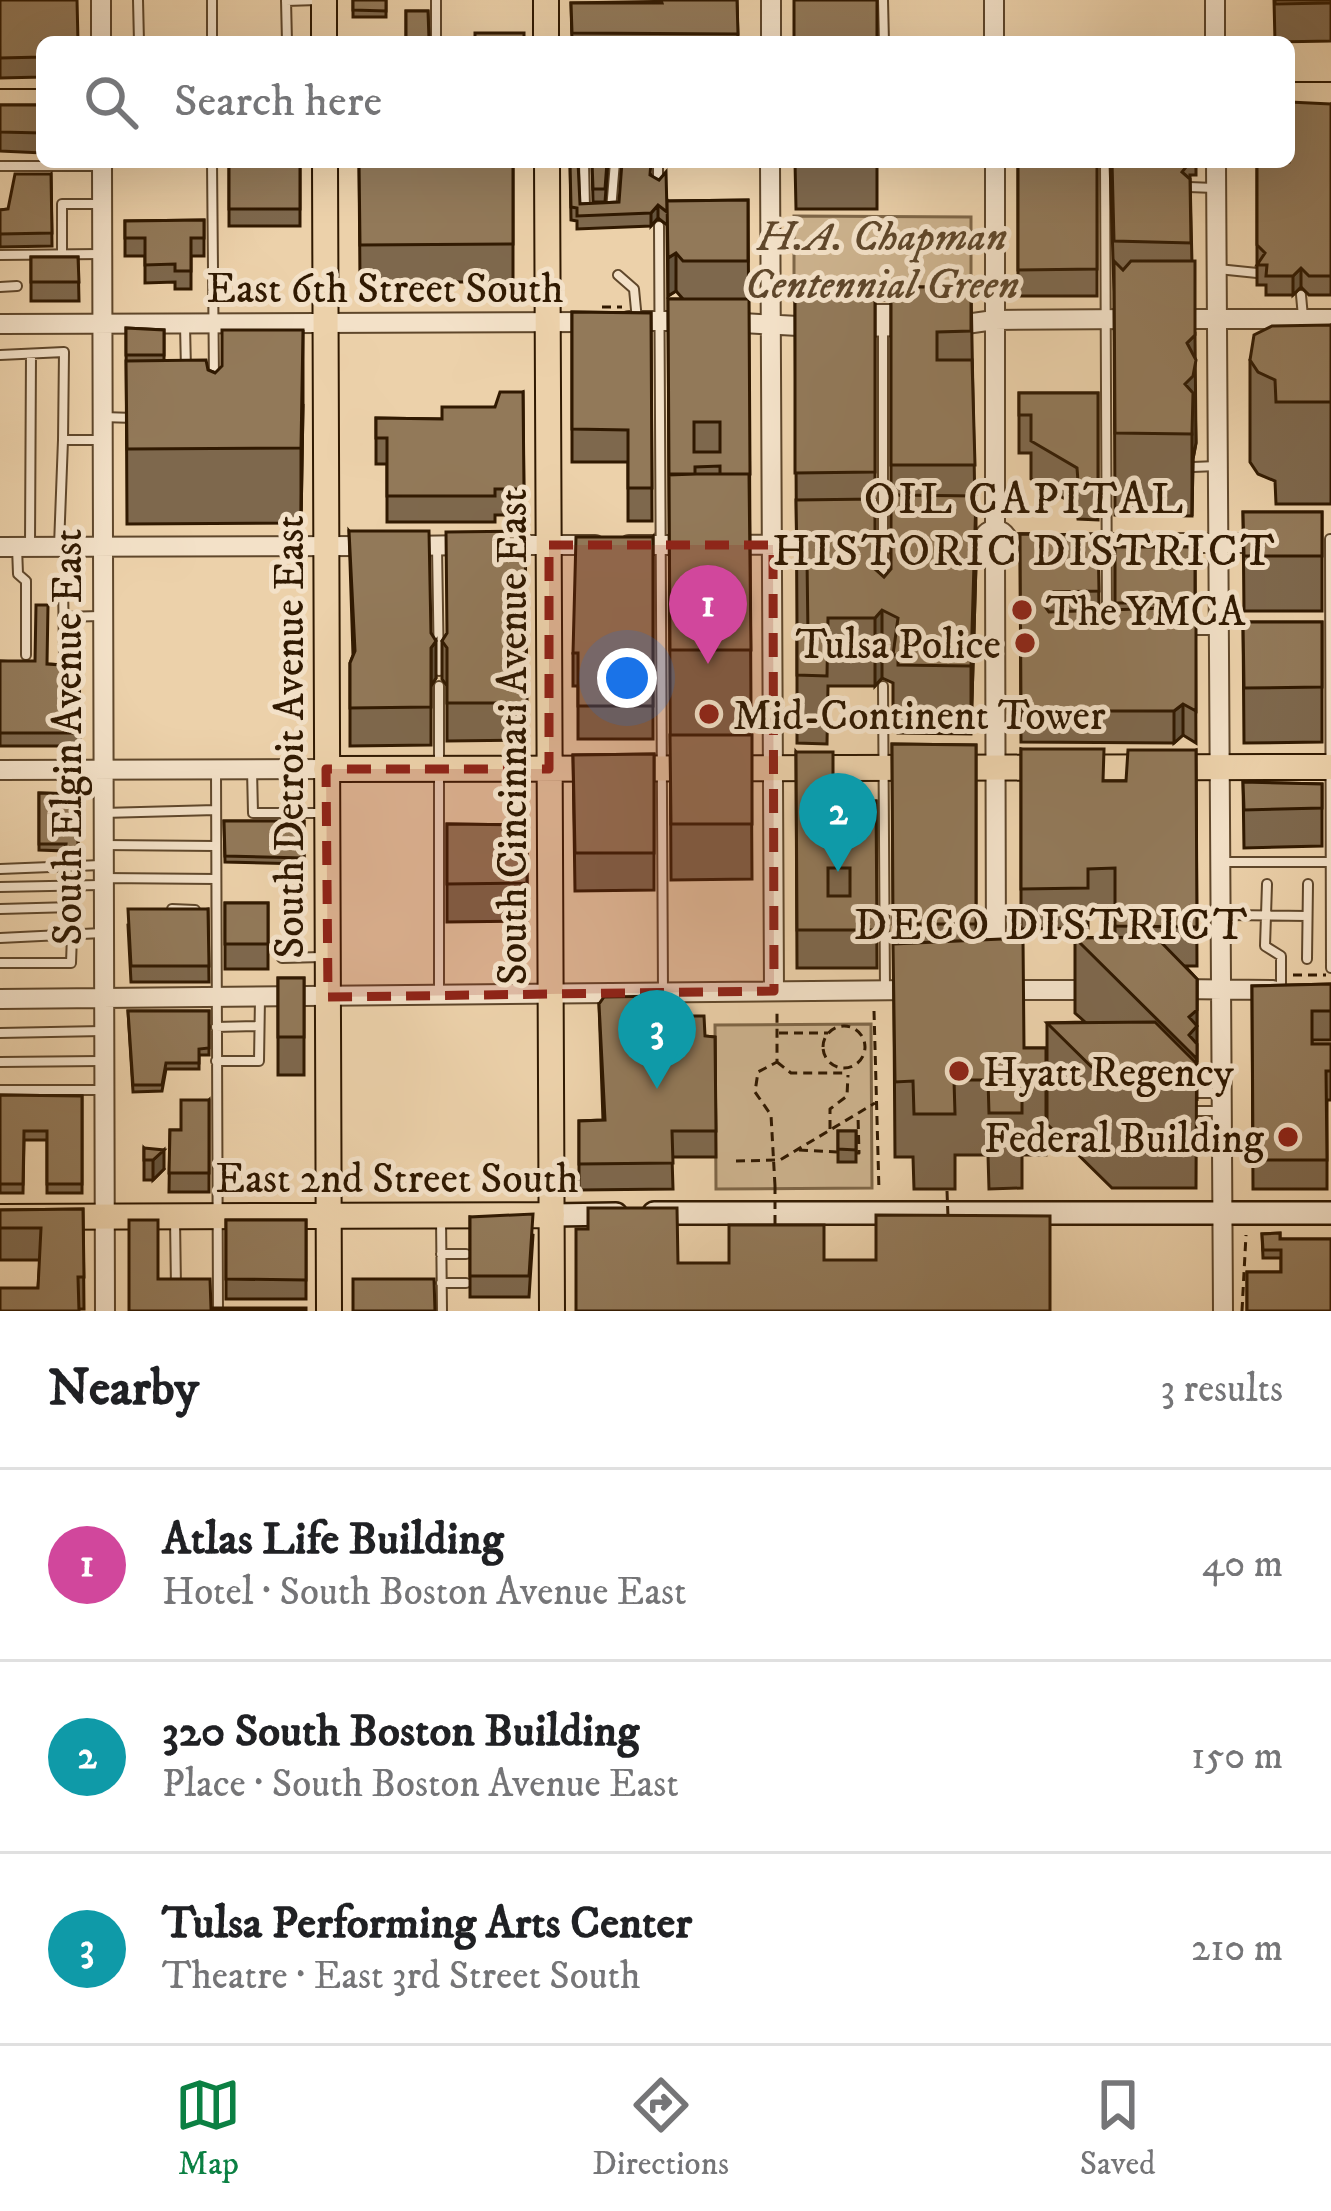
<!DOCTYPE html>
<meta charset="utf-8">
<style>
body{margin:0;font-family:"IM FELL DW Pica",serif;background:#f2f2f2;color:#202124}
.you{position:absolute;left:627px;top:678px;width:42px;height:42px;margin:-30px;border:9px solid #fff;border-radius:50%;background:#1a73e8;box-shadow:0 0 0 18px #1a73e833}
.badge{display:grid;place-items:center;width:78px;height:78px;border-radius:50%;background:#0b8043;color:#fff;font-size:39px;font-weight:700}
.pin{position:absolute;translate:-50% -99px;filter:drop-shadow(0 3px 6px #0008)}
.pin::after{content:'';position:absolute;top:63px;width:42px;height:36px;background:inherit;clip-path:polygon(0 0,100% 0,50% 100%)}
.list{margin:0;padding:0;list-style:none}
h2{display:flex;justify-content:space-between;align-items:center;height:156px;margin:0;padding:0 48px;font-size:51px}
h2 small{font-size:39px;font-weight:400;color:#757577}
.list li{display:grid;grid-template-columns:78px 1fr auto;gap:36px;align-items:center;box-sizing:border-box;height:192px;padding:0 48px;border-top:3px solid #e0e0e0}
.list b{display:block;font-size:45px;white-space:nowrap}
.list p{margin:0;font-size:39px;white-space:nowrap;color:#757577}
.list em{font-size:39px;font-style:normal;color:#757577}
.icon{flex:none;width:66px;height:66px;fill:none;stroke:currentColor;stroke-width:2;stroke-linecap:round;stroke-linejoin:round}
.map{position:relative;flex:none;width:1331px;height:1311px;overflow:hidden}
.search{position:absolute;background:#fff;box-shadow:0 12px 48px #0002;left:36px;right:36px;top:36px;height:132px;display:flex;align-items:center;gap:30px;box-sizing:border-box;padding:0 42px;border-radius:18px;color:#757577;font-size:45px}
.sheet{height:732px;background:#fff}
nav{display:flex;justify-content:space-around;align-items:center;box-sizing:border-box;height:168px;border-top:3px solid #e0e0e0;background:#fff;font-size:33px;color:#757577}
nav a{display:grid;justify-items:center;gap:6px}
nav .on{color:#0b8043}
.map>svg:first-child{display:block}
.green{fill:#ccb28d;stroke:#7e6647;stroke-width:3}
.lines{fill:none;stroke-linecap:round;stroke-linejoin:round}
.service-casing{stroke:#5f472b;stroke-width:12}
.tertiary-casing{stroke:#5f472b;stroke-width:22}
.secondary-casing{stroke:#301901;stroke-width:26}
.primary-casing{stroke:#301901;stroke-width:28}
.path{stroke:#301901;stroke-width:3;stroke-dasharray:9 6;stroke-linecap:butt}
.service{stroke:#f3e1c8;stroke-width:8}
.tertiary{stroke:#f3e1c8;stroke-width:18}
.secondary{stroke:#f3e1c8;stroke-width:21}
.primary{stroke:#ecd1aa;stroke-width:24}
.path-bridge{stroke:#301901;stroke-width:3;stroke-dasharray:9 6;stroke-linecap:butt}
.wall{fill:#7e684d;stroke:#301901;stroke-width:3}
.shaded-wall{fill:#66553e;stroke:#301901;stroke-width:3}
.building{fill:#927959;stroke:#301901;stroke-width:3;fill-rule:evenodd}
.marked{fill:#8f2418;fill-opacity:0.2;stroke:#8f2418;stroke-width:9;stroke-dasharray:24 15;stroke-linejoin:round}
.poi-dot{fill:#8f2418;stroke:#f3e1c8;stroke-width:4.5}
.labels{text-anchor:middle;stroke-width:10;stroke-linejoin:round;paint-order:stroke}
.park-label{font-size:42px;font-style:italic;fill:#5f472b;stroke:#f3e1c8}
.street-label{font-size:42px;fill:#301901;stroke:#f3e1c8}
.poi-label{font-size:42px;fill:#301901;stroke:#f3e1c8;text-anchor:start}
.neighbourhood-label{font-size:45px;letter-spacing:3px;fill:#301901;stroke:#f3e1c8}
</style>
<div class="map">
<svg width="1331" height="1311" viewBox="0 0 1331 1311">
<rect width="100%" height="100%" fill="#ecd1aa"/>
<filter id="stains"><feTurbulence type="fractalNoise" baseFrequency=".00167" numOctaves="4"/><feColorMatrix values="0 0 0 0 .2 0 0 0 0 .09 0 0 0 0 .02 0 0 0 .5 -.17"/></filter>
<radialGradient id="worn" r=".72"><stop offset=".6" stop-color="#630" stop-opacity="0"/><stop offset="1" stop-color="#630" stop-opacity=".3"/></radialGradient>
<path class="green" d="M794,216L971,217V301L794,300Z
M871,1024L872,1188L716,1189L715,1025Z"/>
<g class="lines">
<g class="service-casing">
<path id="service" d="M138,0L139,42
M286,0L287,42
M883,0L884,42
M286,1L317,0
M212,42V0
M436,42V0
M212,162L214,378
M584,162L585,208
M658,162V184
M1105,162L1107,616
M0,166H100
M1189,187L1214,188
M611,210L615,162
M659,226L663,991
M62,254V204H100
M0,255L101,254
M1218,269L1257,273
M618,275L634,289L637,320
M0,287L17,286
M1301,295L1303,317
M185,325L186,370
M0,355L64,352L63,440H101
M102,417L135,418
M1193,467L1217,466
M1330,539L1331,968
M30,544L31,354
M59,546L63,440
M17,547L18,574L26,581V655
M437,547L439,671
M883,582V327
M63,617L100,616
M1187,630H1219
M64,654L63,580L72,571L74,547
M439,686V995
M883,686L885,990
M216,770L218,1311
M252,770L253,813H321
M103,813L216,810
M104,845L216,846
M1221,862H1331
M0,869L101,865
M103,878L216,879
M1267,884L1265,946L1281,956V990
M0,887L100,885
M0,909L73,907L71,963H0
M172,909L195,910
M1225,915L1307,916
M0,938L102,933
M282,958L322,957
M1307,959L1308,884
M216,1027L259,1026
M0,1033L102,1031
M216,1061H259L260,998
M0,1062L100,1061
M0,1090H102
M1197,1093H1219
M1197,1111H1220
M1187,1144L1220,1145
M441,1218L442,1311
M175,1219L176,1288
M441,1254H466
M441,1283H466"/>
</g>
<g class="tertiary-casing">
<path id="tertiary" d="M101,0V42
M994,0V42
M1215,0V42
M771,42V0
M102,162L105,1311
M770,162L774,991
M995,162V530
M1216,162L1223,1311
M850,314H912
M1173,319H1331
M629,321H691
M725,322L816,327
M0,324L595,322
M952,326L994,320L1134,319
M850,327L912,326
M982 543a13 13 0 1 1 26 0a13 13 0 1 1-26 0Z
M1008,543H1044
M1078,543H1266
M851,544L913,543
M503,545H595
M629,545H691
M725,545L817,544
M407,546L469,545
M0,547L373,546
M995,556L996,961
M0,770L326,769
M1175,989L1273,990
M1001,990H1099
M0,999L913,990"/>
</g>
<g class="secondary-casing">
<path id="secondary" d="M654,1213H1331
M552,1215L616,1214"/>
</g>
<g class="primary-casing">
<path id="primary" d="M324,0V42
M546,0V42
M1289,95H1331
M0,102H42
M325,162L329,1311
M547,162L552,1311
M326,769L1331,767
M0,1217L552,1215"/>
</g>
<path class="path" d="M602,307H622
M1293,975H1326
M874,1011L879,1191
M823 1047a21 21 0 1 1 42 0a21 21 0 1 1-42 0Z
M779,1033H828
M777,1062L791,1073H848
M830,1129V1109L847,1096L848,1075
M799,1150L837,1152
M853,1153H859L858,1116
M736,1161L780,1160L875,1103
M775,1186L771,1115L755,1092L758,1072L777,1062V1011
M1242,1311L1246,1235"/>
<use href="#service" class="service"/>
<use href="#tertiary" class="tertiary"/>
<use href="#secondary" class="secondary"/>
<use href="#primary" class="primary"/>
<path class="path-bridge" d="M947,1191L948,1217
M775,1224V1186"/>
</g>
<path class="wall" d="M0,0L42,42V77L0,78Z
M353,0H386V17H353Z
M737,0L738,42H572L571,3Z
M1274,0H1331V41L1275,42Z
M406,11H428L429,42H406Z
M1331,104V295H1309L1301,287L1293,295H1266V285H1257V162Z
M0,105H42V153L0,151Z
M219,162H300V226H229V166H220Z
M359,162H513V282H360Z
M570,162L580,204L619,202L651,175L668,201L748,200L752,879L671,880L668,299H683L676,291L668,296L667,225L658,218L651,226L577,229V221L571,220Z
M592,162H608L605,202H593Z
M795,162H877V209H796Z
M1018,162H1097V296H1018Z
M1110,162H1196V175H1190L1196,443L1193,459L1192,516L1115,515L1114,292Z
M51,174L52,246L0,247V210L8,209Z
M204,220V256H191V289H175V282L145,283V256H125V221Z
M31,257H78L79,301H31Z
M891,287H971L976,564L971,734L898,733V723L893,722V683L882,678L875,686H828L827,744L797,743V635H807V626L797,627L795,296H875V569L884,577L891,569Z
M572,312L651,313L652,521H628V462H572Z
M1331,325V504H1276L1275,481L1258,474L1250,462V360Z
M126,328L164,330V361L208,370L303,405L301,523L127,524Z
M523,392L524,515H495V522H387V464H376V418L442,419L495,407Z
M1019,393H1098V520L1078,519L1077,506L1031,479V453H1019Z
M1243,512H1322V611H1244Z
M349,531L431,633L436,678L431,686V745L350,746V663L353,655Z
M525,531L527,740L447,741V686L442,679V641Z
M1020,534L1098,535L1099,611L1115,610V547H1195L1196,743L1183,735L1174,743L1021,742Z
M653,537V739H578V686H573V653Z
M1243,622H1322V742L1244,743Z
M0,661L79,666L80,746H0Z
M892,744L976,745V940L1024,1048H1046V1155H1022V1188L989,1189L988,1155H955V1189H914L913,1157H895Z
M1021,749L1104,781H1126L1196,750L1197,966H1185L1197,979L1196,1188H1112L1047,1124V1023L1085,1022L1075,1013V938L1115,937V908L1088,909V928L1021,929Z
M796,752L833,801H876L877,968H797Z
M654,754V890L575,891L573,755Z
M1243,782L1322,784V846L1244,848Z
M39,793L78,794V858H65V851L39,850Z
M224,821H304V864L225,862Z
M447,824L527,825V921L447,922Z
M225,903H268V969H225Z
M208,909L209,982H131L128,925Z
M278,978H304V1075H278Z
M1331,984V1040H1312V1044H1331V1100H1327V1189H1253L1252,986Z
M599,1004L675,1016L705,1036L715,1037L716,1157H672L673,1189L579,1190V1121L603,1120Z
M128,1011H209V1055H199V1069H166L162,1091L133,1092Z
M0,1095L82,1096V1193H47V1140H24L23,1193H0Z
M209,1100V1192H169L170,1130H181Z
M838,1131H856V1162H838Z
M144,1148L164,1169L153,1180H144Z
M83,1209L84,1309H79L38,1288L40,1260H0V1210Z
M470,1217L533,1235L529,1297H470Z
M226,1220H306V1299H226Z
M1280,1233V1239H1331V1311H1247V1272H1281V1258H1263L1262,1234Z"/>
<path class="shaded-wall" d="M658,205V218L651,226V213Z
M676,253V291L668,296V258Z
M1301,268V287L1293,295V276Z
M303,330V405L301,523V448Z
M1195,335L1196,443L1193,459L1192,516V434L1185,384L1187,343Z
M976,496V564L971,734V666Z
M882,610V678L875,686V618Z
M436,641V678L431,686V648Z
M1183,704V735L1174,743V711Z
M1197,979V1101V1059L1189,1050V1017Z
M164,1150V1169L153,1180V1160Z"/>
<path class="building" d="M0,0H77L78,42H42V57L0,58Z
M353,0H386V11L353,10Z
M661,0H737L738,34L572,33L571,3H662Z
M794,0H877V42H794Z
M1275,0H1331V3L1275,4Z
M406,11H428L429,39H406Z
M475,33H524V42H475Z
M1289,102L1331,104V276H1309L1301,268L1293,276H1266L1267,265H1257L1265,253L1257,245V162H1289Z
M0,105H42V133L0,132Z
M229,162H300V209H229Z
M359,162H513V244L360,245Z
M570,162H578L580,204L619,202L622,162H651L650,175L659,180L666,172L667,212L658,205L651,213L577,216V208L571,207Z
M592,162H607L605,189H593Z
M796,162H877V166H796Z
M1018,162H1097V269L1018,270Z
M1112,162H1190L1182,172L1190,179L1191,243L1114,241Z
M15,174H51L52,233L0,234V210L8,209Z
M748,200V261H683L676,253L668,258L667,201Z
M204,220V238H191V271H175V264L145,265V238H125V221Z
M31,257H78L79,282H31Z
M1114,261L1123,270L1131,261H1195V335L1187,343L1196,360L1193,376L1185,384L1193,393L1192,434L1115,433Z
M891,287H971V331L937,332V360H972L975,465H891Z
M795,296H875V472L795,473Z
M668,299H749L750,474H720V466L695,467V474L669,475ZM694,422H720V452H694Z
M572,312L651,313L652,488H628V430L572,429Z
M1331,325V402H1276L1275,380L1258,372L1250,360L1254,335L1272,326Z
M126,328L164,330V355H126Z
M222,330H303L301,448L127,449L126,361L206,360L208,370L215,373L222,366Z
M500,392H523L524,489H495V496H387V438H376V418L442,419V407H495Z
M1019,393H1098V482L1078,481L1077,468L1031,441V415H1019Z
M669,474H749L751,650H670Z
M891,495L976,496L971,666L898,665V655H893L898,618L882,610L875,618H828L827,676L797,675V635H808L807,559H797L796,500L875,499V569L884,577L891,569Z
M1243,512H1322V556H1244Z
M349,531H429L431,633L436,641L431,648V707L350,708V663L355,651Z
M525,531L527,703H447V648L442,641L447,633L446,532Z
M1020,534L1098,535L1099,591L1049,592L1044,605L1049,612L1196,607V711L1183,704L1174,711H1021Z
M576,537H653V706H578V653H573Z
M1115,547H1195V603H1115Z
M36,605H48L47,664L79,666L80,733H0V661H35Z
M1243,622H1322V687L1244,688Z
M670,735H752V824H671Z
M892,744L976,745V924H893Z
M1021,749H1104L1103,781H1126L1128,750H1196L1197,927L1115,926V868L1088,869V888L1021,889Z
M796,752H833V801H876L877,930H797ZM828,868H850V896H828Z
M654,754V853H575L573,755Z
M1243,782L1322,784V808L1244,810Z
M39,793L78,794V851L65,852L66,844H39Z
M224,821H304V858L225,856Z
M447,824L527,825V883L447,884Z
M225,903H268V944H225Z
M128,909H208L209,966H131Z
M1156,937L1197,979V1010L1189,1017L1197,1026L1189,1035L1197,1044V1059L1075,938Z
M1023,938L1024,1048H1046V1080H1022V1113H989L988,1080H954L955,1114H914L913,1081L895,1082L893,944Z
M278,978H304V1037H278Z
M1331,984V1011H1312V1044H1331V1071H1326L1327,1160H1253L1252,986Z
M666,996L675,1004V1016H704L705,1036L715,1037L716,1131H672L673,1163L579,1164V1121L605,1120L599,1004L604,997Z
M128,1011H209V1048L199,1049V1063H166L162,1085H133Z
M1155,1022L1196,1063V1087H1112L1047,1023Z
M0,1095L82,1096V1184H47V1131H24L23,1184H0Z
M181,1100H209V1173H169L170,1130H181Z
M838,1131H856V1150L838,1149Z
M144,1148L164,1150L153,1160H144Z
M588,1208H677L678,1263H729V1225H824V1260H876V1215L1050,1216V1311H576V1229H588Z
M83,1209L84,1277H78L79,1311H0V1288H38L41,1228H0V1210Z
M533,1214L529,1276H470V1217Z
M129,1220H158V1279H210L211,1308H306V1311H129Z
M226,1220H306V1280L226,1279Z
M1280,1233V1239H1331V1311H1247V1272H1281V1250H1263L1262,1234Z
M353,1279H434L435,1311H353Z"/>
<path class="marked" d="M549,545H773L774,991L328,997L326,769H549Z"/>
<g class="poi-dot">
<circle cx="1022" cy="610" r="12"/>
<circle cx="1025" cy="643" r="12"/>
<circle cx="709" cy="714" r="12"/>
<circle cx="959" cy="1071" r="12"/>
<circle cx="1288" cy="1137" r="12"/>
</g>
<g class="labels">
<g class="park-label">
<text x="882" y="250">H.A. Chapman<tspan x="882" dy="48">Centennial Green</tspan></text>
</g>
<g class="street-label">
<text x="385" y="302">East 6th Street South</text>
<text transform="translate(66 737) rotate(-90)" y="15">South Elgin Avenue East</text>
<text transform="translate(288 737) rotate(-90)" y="15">South Detroit Avenue East</text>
<text transform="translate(511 737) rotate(-90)" y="15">South Cincinnati Avenue East</text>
<text x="397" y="1192">East 2nd Street South</text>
</g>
<g class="poi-label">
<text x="1046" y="625">The YMCA</text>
<text x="1001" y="658" text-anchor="end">Tulsa Police</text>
<text x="733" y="729">Mid-Continent Tower</text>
<text x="983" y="1086">Hyatt Regency</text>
<text x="1264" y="1152" text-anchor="end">Federal Building</text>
</g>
<g class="neighbourhood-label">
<text x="1025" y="513">OIL CAPITAL<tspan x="1025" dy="52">HISTORIC DISTRICT</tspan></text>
<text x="1052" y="939">DECO DISTRICT</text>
</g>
</g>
<rect width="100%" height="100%" filter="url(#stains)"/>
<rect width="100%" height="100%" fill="url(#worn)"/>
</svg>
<div class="you"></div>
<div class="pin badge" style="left:708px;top:664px;background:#d1479c">1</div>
<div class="pin badge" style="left:838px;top:872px;background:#0f9aa8">2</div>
<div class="pin badge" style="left:657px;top:1089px;background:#0f9aa8">3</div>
<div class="search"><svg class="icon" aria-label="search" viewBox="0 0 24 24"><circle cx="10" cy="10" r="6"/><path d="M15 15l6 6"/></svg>Search here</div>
</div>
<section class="sheet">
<h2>Nearby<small>3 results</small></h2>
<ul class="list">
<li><span class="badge" style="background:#d1479c">1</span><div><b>Atlas Life Building</b><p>Hotel · South Boston Avenue East</p></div><em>40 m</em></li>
<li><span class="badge" style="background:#0f9aa8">2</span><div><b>320 South Boston Building</b><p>Place · South Boston Avenue East</p></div><em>150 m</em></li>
<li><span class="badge" style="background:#0f9aa8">3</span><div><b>Tulsa Performing Arts Center</b><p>Theatre · East 3rd Street South</p></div><em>210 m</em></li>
</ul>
</section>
<nav>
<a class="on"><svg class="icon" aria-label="map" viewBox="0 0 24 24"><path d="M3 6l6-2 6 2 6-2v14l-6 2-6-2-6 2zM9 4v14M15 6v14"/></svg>Map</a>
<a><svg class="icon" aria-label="directions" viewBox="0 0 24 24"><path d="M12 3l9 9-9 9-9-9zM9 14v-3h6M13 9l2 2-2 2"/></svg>Directions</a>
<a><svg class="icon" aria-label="saved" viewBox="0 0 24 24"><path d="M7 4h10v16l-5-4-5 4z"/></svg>Saved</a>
</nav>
